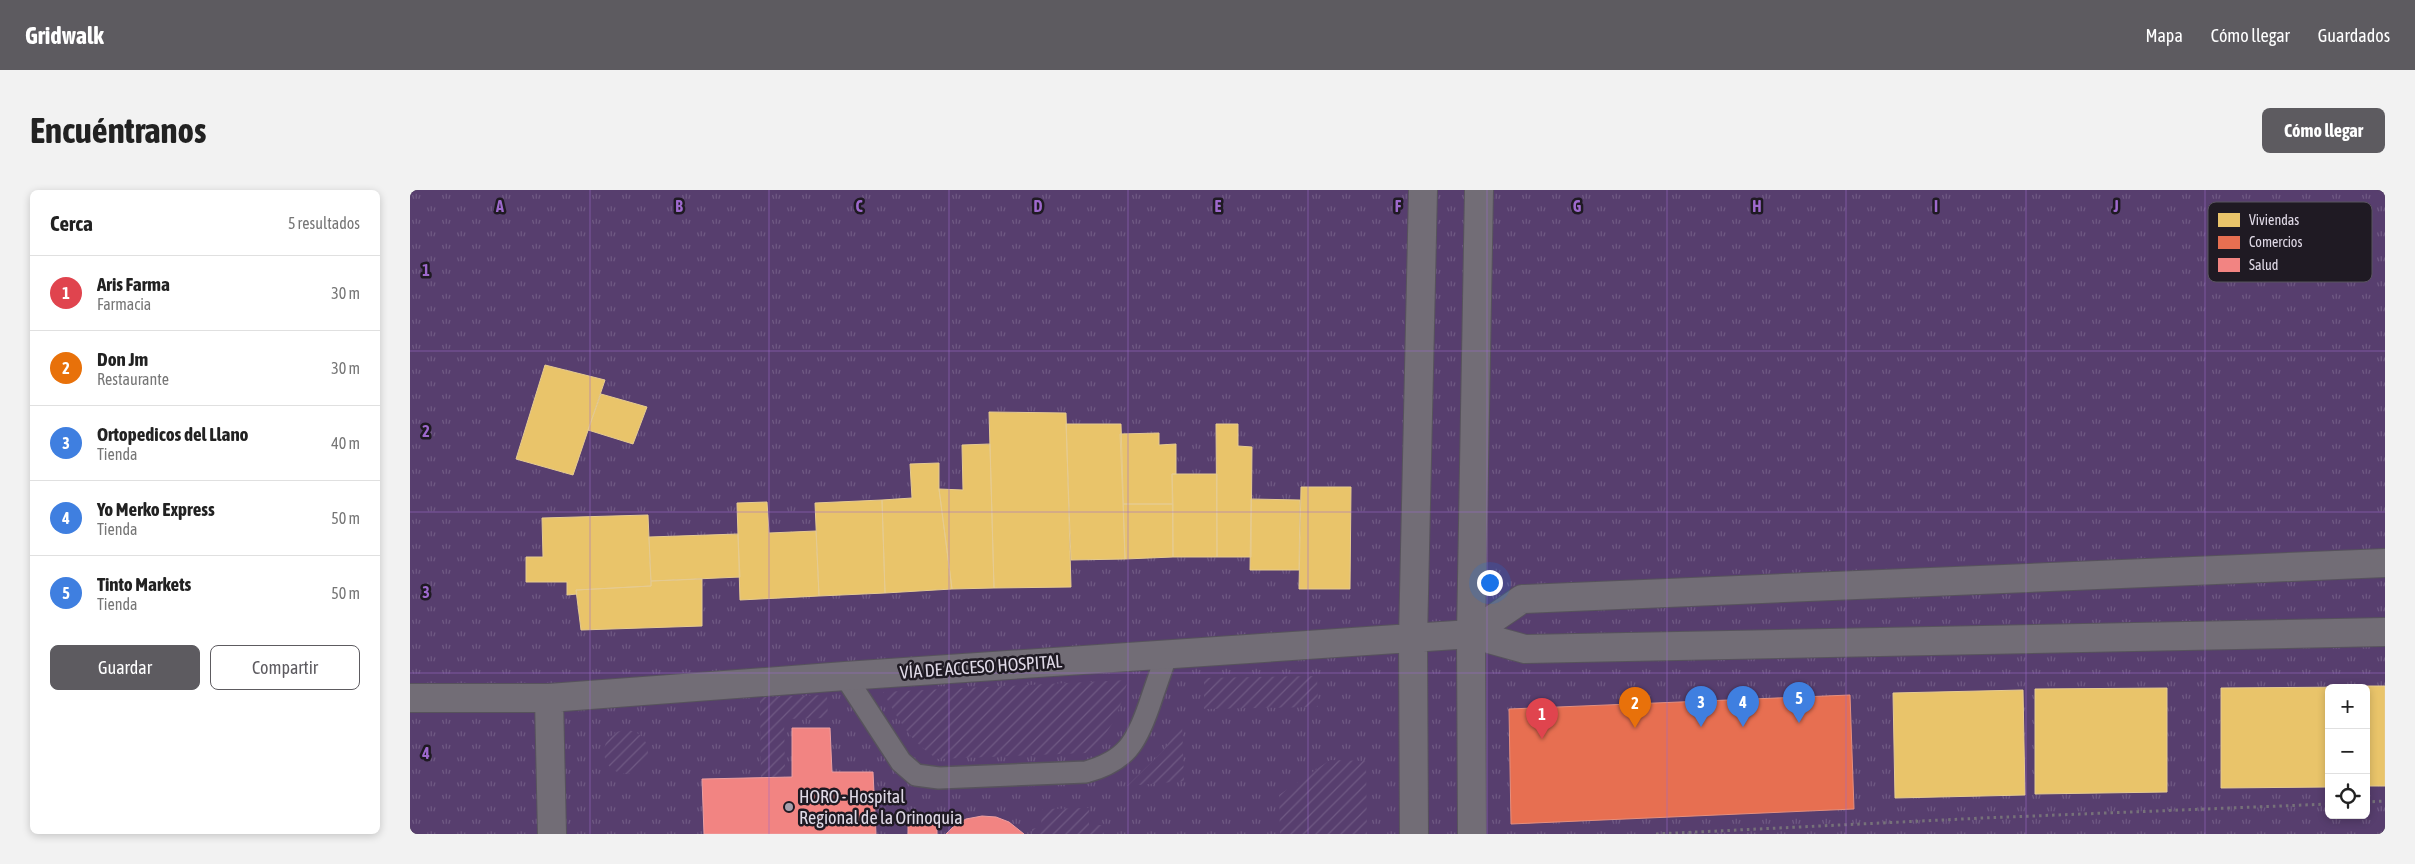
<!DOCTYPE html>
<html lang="es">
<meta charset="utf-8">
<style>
body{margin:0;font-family:"Asap Condensed",sans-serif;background:#f2f2f2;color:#222}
.controls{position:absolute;right:15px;bottom:15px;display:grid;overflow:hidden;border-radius:8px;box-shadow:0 2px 8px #0003}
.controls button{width:45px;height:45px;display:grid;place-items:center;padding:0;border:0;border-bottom:1px solid #e0e0e0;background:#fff;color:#222;font:25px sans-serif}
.you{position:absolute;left:1079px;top:392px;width:18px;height:18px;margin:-12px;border:4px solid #fff;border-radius:50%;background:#1a73e8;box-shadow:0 0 0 8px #1a73e833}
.badge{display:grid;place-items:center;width:32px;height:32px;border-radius:50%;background:#5d5b60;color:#fff;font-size:16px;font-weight:700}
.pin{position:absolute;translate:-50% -41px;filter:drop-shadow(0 1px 2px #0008)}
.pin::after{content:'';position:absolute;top:26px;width:18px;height:15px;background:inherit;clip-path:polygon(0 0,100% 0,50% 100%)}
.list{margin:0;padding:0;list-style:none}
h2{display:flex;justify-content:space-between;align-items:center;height:65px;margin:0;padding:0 20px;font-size:21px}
h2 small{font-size:16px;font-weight:400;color:#767676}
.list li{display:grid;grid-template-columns:32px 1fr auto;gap:15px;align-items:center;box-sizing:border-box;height:75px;padding:0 20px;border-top:1px solid #e0e0e0}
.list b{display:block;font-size:19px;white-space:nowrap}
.list p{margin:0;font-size:16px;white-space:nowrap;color:#767676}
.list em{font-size:16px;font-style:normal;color:#767676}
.actions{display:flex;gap:10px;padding:15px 20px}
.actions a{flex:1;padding:11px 0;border:1px solid #5d5b60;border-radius:8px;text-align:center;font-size:18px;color:#5d5b60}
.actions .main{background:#5d5b60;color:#fff}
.icon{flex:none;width:28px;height:28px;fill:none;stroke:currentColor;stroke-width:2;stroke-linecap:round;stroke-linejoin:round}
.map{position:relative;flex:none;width:1975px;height:644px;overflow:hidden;border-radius:8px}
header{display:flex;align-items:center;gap:30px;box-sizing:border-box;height:70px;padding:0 25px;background:#5d5b60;color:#fff}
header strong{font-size:24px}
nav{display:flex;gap:28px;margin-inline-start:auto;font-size:18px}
.intro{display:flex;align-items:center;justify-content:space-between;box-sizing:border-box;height:120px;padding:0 30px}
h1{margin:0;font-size:35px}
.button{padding:12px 22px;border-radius:8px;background:#5d5b60;color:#fff;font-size:18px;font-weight:700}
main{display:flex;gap:30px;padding:0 30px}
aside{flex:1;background:#fff;border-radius:8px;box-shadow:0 2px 8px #0003}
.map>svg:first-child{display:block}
.grass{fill:url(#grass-tufts);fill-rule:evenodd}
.garden{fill:url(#garden-furrows)}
.homes{fill:#e9c46a;stroke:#e6cb90}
.shops{fill:#e76f51;stroke:#e58f7e}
.health{fill:#f28482;stroke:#ed9ea0}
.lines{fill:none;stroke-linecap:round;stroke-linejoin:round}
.lane-casing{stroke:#57535c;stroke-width:24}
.street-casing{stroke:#57535c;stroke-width:30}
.path{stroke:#767179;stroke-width:3;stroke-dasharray:2.5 4;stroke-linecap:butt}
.lane{stroke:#726d76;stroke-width:21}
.street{stroke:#726d76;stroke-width:28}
.grid{fill:none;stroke:#9e69cd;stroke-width:1;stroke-opacity:0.55}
.poi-dot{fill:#a6a0ac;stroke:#1f1a23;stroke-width:2}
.labels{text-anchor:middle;stroke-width:5;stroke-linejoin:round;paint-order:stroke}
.street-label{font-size:18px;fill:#e0dae7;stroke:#1f1a23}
.poi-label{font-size:18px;fill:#e0dae7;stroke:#1f1a23;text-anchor:start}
.key{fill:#1f1a23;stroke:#59545e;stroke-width:1}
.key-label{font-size:14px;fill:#e0dae7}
.grid-label{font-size:16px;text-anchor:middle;font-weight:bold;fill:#9e69cd;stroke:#1f1a23;stroke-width:5;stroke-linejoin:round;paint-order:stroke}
</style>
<header>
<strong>Gridwalk</strong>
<nav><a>Mapa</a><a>Cómo llegar</a><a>Guardados</a></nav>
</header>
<div class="intro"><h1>Encuéntranos</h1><a class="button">Cómo llegar</a></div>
<main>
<aside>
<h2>Cerca<small>5 resultados</small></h2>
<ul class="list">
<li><span class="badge" style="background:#e0444e">1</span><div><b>Aris Farma</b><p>Farmacia</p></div><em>30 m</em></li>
<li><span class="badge" style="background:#e8710a">2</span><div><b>Don Jm</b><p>Restaurante</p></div><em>30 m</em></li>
<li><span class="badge" style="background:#3f7fe0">3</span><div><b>Ortopedicos del Llano</b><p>Tienda</p></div><em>40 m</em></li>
<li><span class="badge" style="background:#3f7fe0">4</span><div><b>Yo Merko Express</b><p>Tienda</p></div><em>50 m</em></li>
<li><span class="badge" style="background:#3f7fe0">5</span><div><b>Tinto Markets</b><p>Tienda</p></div><em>50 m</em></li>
</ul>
<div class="actions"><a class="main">Guardar</a><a>Compartir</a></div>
</aside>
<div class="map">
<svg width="1975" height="644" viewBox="0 0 1975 644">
<defs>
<pattern id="grass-tufts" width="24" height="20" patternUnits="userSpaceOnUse" patternTransform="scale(1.25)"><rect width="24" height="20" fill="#573e6e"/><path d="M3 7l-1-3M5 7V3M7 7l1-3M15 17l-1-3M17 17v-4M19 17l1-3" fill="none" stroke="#6f5983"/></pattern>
<pattern id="garden-furrows" width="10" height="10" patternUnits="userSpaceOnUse" patternTransform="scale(1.25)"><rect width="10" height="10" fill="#573e6e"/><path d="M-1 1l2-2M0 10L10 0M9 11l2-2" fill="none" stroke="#6f5983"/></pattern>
</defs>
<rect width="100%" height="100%" fill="#3a353f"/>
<path class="grass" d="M0,0H1975V644H0ZM1919,498H1956V625H1919Z"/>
<path class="garden" d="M907,486L908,517L794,519V488Z
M718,490C708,524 704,540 676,563L528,569C501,553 488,529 473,502Z
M417,505L418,528L374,529L375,587H351L350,507Z
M772,534L774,591L717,596L752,562Z
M194 562a22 22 0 1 1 44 0a22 22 0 1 1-44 0Z
M920,570L956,571L957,644H870L869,605Z
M679,618V635H694V644H622V639L631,637L632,619Z"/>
<path class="homes" d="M135,175L195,190L163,285L106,269Z
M191,204L237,217L223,254L178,240Z
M579,222L656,223L661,397L584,398Z
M656,234H711L715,369L661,370Z
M806,234H828V256L842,257L841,367H807Z
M749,243V255L766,254V284H762L763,314H713L710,244Z
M580,254L584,398L542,399L529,299L553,300L552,255Z
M529,273V299L542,399L475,403L472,310L502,308L500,274Z
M762,284H807V367H763Z
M891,297H941L940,399H889Z
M841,309L890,310L889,380H840Z
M472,310L475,403L409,406L405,313Z
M357,312L359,343L406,341L409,406L330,410L327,313Z
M713,314H763V367L715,369Z
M238,325L241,396L166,400L167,404L157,405V392H116V367H133L132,328Z
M328,344L330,387L241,391L239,347Z
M292,389V436L171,440L166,400L241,396V391Z
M1955,496H1975V596H1956Z
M1944,497L1919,498V597L1811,598V498Z
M1757,498V602L1625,604V499Z
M1613,500L1615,605L1485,608L1483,503Z"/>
<path class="shops" d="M1440,505L1444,619L1101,634L1099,519Z"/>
<path class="health" d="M382,538H420L422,582H463L466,644H294L292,589L382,587Z
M572,626L586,627L599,632L614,644H536L544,636L556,629Z
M498,631H527V644H498Z"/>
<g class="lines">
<g class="lane-casing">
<path id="lane" d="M435,486L491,572L506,585L529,588L676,582C716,571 726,553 739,516C745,498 751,481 757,464"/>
</g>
<g class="street-casing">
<path id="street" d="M1061,444L1112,409L1975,373
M0,508H139L435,486L1061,444L1115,459L1975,442
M139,508L142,644
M1004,644L1003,449L1013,0
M1062,644L1061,444L1069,0"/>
</g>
<path class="path" d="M1956,612L1975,611
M1246,644L1573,628L1919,614"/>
<use href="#lane" class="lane"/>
<use href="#street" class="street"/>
</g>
<path class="grid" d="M180,0V644M359,0V644M539,0V644M718,0V644M898,0V644M1077,0V644M1257,0V644M1436,0V644M1616,0V644M1795,0V644M0,161H1975M0,322H1975M0,483H1975"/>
<circle class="poi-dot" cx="379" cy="617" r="5"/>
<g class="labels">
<g class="street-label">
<text transform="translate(571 477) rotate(-4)" y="6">VÍA DE ACCESO HOSPITAL</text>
</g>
<g class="poi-label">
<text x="389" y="613">HORO - Hospital<tspan x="389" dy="21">Regional de la Orinoquia</tspan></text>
</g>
</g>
<rect x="1798" y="12" width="164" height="80" rx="8" class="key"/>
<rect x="1808" y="23" width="22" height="14" fill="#e9c46a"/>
<rect x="1808" y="46" width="22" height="13" fill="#e76f51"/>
<rect x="1808" y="68" width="22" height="14" fill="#f28482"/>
<g class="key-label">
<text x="1839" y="35">Viviendas</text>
<text x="1839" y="57">Comercios</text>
<text x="1839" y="80">Salud</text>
</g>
<g class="grid-label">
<text x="90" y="22">A</text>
<text x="269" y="22">B</text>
<text x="449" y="22">C</text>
<text x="628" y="22">D</text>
<text x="808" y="22">E</text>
<text x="988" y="22">F</text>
<text x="1167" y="22">G</text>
<text x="1347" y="22">H</text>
<text x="1526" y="22">I</text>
<text x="1706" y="22">J</text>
<text x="16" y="86">1</text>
<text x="16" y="247">2</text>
<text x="16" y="408">3</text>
<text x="16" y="569">4</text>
</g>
</svg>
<div class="controls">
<button>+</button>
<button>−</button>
<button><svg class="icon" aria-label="locate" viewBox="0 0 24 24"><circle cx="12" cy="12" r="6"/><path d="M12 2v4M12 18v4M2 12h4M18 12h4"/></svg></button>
</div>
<div class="you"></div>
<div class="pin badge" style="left:1132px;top:549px;background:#e0444e">1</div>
<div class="pin badge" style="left:1225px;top:538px;background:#e8710a">2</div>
<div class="pin badge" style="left:1291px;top:537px;background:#3f7fe0">3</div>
<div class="pin badge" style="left:1333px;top:537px;background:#3f7fe0">4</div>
<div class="pin badge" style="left:1389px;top:533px;background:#3f7fe0">5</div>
</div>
</main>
